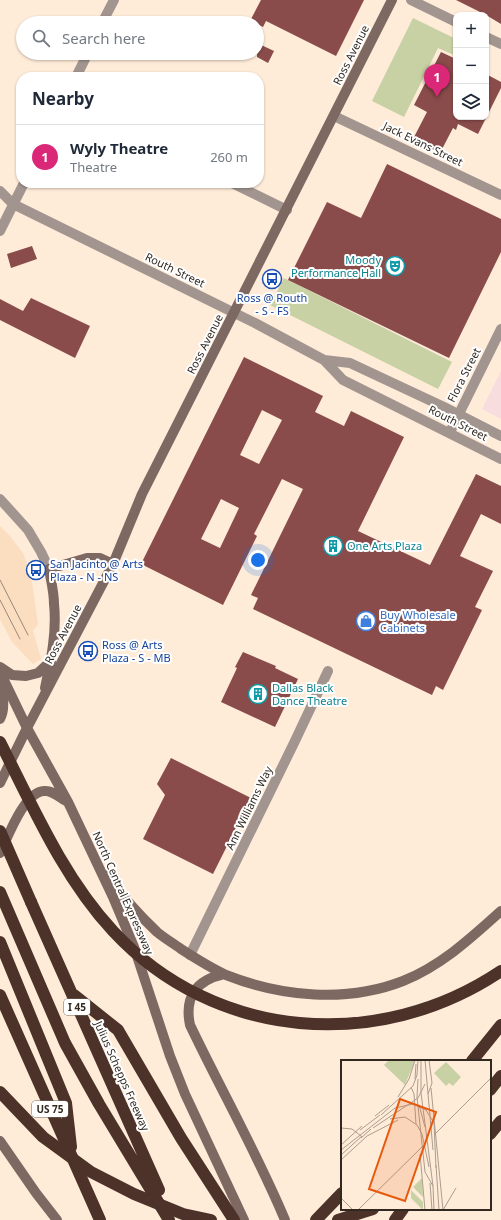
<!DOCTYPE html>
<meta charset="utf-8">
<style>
body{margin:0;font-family:"Noto Sans",sans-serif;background:#f6f6f7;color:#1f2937}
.controls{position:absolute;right:12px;top:12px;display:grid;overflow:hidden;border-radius:8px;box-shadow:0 1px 3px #0004}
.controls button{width:36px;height:36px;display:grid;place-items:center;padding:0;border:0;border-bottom:1px solid #e0e1e3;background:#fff;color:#1f2937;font:20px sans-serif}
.you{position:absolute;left:258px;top:560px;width:14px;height:14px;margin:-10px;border:3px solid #fff;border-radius:50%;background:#1a73e8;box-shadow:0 0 0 6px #1a73e833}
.badge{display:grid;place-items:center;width:26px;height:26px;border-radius:50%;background:#db2777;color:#fff;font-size:13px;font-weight:700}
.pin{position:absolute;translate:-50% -33px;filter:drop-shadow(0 1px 2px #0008)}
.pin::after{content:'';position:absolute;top:21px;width:14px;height:12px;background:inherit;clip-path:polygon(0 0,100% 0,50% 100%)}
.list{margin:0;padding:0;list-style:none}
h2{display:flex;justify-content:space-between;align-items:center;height:52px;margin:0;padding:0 16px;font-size:17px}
h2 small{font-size:13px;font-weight:400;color:#747a83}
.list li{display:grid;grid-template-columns:26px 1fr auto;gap:12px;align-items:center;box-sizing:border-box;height:64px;padding:0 16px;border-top:1px solid #e0e1e3}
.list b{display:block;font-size:15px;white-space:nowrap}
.list p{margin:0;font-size:13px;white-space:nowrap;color:#747a83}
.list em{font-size:13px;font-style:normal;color:#747a83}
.icon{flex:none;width:22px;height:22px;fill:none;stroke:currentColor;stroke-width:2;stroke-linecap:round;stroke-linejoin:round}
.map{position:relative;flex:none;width:501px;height:1220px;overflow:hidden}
.search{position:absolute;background:#fff;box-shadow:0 1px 3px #0004;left:16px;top:16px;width:248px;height:44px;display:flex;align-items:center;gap:10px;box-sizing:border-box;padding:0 14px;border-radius:22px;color:#747a83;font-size:15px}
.panel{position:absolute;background:#fff;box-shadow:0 1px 3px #0004;left:16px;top:72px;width:248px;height:116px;border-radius:16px}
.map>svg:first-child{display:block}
.built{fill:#fbdec0}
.education{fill:#f8dddf}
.green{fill:#c7d1a4}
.building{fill:#894c4a;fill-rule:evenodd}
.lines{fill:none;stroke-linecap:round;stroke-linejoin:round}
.minor{stroke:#a2948f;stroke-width:10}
.tertiary{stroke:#a2948f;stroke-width:10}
.secondary{stroke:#7d6962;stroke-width:10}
.motorway{stroke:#4c3229;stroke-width:12}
.tram{stroke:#96887b;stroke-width:1}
.motorway-bridge{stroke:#4c3229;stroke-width:12}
.labels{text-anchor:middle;stroke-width:4;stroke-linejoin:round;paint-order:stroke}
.shield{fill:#fff;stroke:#6f6963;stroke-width:1}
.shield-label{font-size:10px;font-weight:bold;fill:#312920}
.street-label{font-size:11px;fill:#312920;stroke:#fff}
.culture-label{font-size:11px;fill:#0d838f;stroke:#fff;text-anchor:start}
.transit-label{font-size:11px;fill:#164399;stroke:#fff;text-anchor:start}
.shop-label{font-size:11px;fill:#366cbe;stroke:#fff;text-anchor:start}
.inset-road{fill:none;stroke:#ac9d8e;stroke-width:1}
.view{fill:#e8590c;fill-opacity:0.15;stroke:#e8590c;stroke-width:2}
.inset-edge{fill:none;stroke:#312920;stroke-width:2}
</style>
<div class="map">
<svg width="501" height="1220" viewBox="0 0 501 1220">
<rect width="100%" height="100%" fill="#feebd8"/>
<path class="built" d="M0,526L9,535L23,553L31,575L38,624L33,631L41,659L33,664L12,642L0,619Z"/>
<path class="education" d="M501,371V419L482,409Z"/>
<path class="green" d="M413,18L456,39V56L438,48L404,117L372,101Z
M284,278L452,362L438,389L270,305Z"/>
<path class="building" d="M261,0H364L336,56L266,21L263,27L257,24V23L250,21Z
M456,0H501V24L486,15Z
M257,43L274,51L268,63L257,57Z
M441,52L456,59V117H486V74L501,82V88L478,134L458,124L456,130L453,128L440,153L413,139L427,112L414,105Z
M387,164L501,219V252L449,358L288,280L327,202L361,218Z
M32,246L37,259L11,268L7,254Z
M31,298L90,326L75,358L0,320V299L23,311Z
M244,357L323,396L315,412L344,426L351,411L404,437L358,531L430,565L476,474L501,486V524L481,514L460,556L493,571L475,607L482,610L443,690L436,686L432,695L253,609L258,598L251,595L303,489L282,479L254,534L257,536L223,605L141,564ZM262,410L282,420L259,464L240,455ZM221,499L239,508L220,548L201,539Z
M243,652L276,666L275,668L298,679L275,727L221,702L237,668L235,667Z
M171,758L251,798L213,874L143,839L165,795L157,784Z"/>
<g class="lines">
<path class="minor" d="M411,0L456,22
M486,37L501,44
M334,116L501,195
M232,183L287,210
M450,432L501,329
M190,955L294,743L328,671"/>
<path class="tertiary" d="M102,23L114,0
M76,77L88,53
M0,191L13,204L255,323L324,360L343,380L501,459
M0,231L24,183
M324,360L350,363L444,407L501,436
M0,499L28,530L41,552L49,569"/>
<path class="secondary" d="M0,667L12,675L26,676L38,673L51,661
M0,672L27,728L68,802L113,897L134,947L170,1056L185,1094L244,1220
M45,688C51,660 57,632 54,604C54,592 51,581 49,569L87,558H100L113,564
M0,719C6,709 2,692 1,680
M0,783L27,728L113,564L142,494L392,0
M0,853C8,837 24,792 44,791C52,790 59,797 66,801
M107,875C122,896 138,914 157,932C164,938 173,943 181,949C195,958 211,968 226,975C282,997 347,1003 403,981C441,966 471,938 501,911
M224,974C197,980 184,996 190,1025C221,1090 257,1153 285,1220
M0,1141L36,1193L57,1220"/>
<path class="motorway" d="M0,892L65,1043L99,1104L169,1220
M31,902L159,1190
M0,942L66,1103L71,1147
M0,995L100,1220
M74,995L118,1030L181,1138L234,1220
M472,1061L501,1025
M490,1090L501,1076
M490,1134L501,1121
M316,1220L342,1193
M395,1220L403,1209"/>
<path class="tram" d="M0,580L28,635
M0,600L20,639"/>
<path class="motorway-bridge" d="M0,742C33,807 63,877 113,931C215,1041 379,1053 501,971
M0,831L31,902
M0,1092L43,1137L91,1172L134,1194L183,1214L211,1220
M338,1220L373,1209"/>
</g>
<defs>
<g id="theatre-ring" transform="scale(1)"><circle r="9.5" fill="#fff" stroke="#0f9aa8" stroke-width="1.5"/><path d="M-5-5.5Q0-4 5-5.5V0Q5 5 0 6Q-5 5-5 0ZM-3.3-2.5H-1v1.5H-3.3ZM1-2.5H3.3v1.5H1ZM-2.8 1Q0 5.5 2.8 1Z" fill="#0f9aa8"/></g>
<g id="bus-ring" transform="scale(1)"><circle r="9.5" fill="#fff" stroke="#1a4fb4" stroke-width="1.5"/><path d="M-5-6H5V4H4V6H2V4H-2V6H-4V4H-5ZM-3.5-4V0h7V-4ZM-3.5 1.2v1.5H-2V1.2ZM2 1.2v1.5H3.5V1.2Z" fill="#1a4fb4"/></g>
<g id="building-ring" transform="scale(1)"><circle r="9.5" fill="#fff" stroke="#0f9aa8" stroke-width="1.5"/><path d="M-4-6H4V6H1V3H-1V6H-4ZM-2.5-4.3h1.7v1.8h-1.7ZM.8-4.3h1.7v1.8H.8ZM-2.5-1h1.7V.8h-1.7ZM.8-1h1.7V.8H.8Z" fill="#0f9aa8"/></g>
<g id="shop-ring" transform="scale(1)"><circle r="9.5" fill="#fff" stroke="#3f7fe0" stroke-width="1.5"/><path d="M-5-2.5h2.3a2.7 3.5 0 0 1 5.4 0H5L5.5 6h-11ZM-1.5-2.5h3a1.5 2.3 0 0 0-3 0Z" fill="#3f7fe0"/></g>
</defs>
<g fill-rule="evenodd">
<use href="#theatre-ring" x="395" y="266"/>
<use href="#bus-ring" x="272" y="279"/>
<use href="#building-ring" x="333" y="546"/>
<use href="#bus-ring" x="36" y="570"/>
<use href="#shop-ring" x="366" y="621"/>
<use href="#bus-ring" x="88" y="651"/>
<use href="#building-ring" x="258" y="694"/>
</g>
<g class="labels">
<g class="shield">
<rect x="64" y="999" width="26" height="16" rx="3"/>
<rect x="32" y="1101" width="36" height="16" rx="3"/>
</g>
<g class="shield-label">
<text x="77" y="1011">I 45</text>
<text x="50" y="1113">US 75</text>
</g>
<g class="street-label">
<text transform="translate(351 55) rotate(-63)" y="4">Ross Avenue</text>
<text transform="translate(423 144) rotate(26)" y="4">Jack Evans Street</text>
<text transform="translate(175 270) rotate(26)" y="4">Routh Street</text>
<text transform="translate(205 344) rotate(-63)" y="4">Ross Avenue</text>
<text transform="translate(464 375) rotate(-63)" y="4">Flora Street</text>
<text transform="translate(458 423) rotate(27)" y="4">Routh Street</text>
<text transform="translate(63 634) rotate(-62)" y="4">Ross Avenue</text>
<text transform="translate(249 808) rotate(-64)" y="4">Ann Williams Way</text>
<text transform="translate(123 893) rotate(66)" y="4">North Central Expressway</text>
<text transform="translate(122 1076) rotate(66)" y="4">Julius Schepps Freeway</text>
</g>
<g class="culture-label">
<text x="381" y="264" text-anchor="end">Moody<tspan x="381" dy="13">Performance Hall</tspan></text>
<text x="347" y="550">One Arts Plaza</text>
<text x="272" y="692">Dallas Black<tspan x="272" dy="13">Dance Theatre</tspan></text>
</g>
<g class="transit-label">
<text x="272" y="302" text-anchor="middle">Ross @ Routh<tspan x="272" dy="13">- S - FS</tspan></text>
<text x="50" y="568">San Jacinto @ Arts<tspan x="50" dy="13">Plaza - N - NS</tspan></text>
<text x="102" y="649">Ross @ Arts<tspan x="102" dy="13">Plaza - S - MB</tspan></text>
</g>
<g class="shop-label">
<text x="380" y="619">Buy Wholesale<tspan x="380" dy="13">Cabinets</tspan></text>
</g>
</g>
<g transform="translate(341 1060)">
<rect width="150" height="150" fill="#feebd8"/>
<path d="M48,0H74L64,25L43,5ZM105,2L120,17L112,26L108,23L105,26L93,13ZM81,118L82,137L72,127ZM70,130L82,142V150L70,138Z" fill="#c7d1a4"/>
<path class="inset-road" d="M80,0V33L92,126M84,0L92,90M74,19L75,4M70,27L73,34L75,64M90,28L102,150M87,34L91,23L88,0M57,37L68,19L74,0M76,37L84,112L92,126L93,150M76,37L77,19M78,45L84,67M40,55L72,26L76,15L77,0M34,56L48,45M49,59L64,57L76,65L81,74L88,107M0,68L11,69L20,76M32,68L77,38L84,24M19,70L39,55M93,75L150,18M20,78L30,69M0,85L21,66M0,90L54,48L72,44L85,50L93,63L95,108M79,94L84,150M0,95L21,76M0,100L26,76L57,60M95,105L98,150M89,123L91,150M0,138L12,150M17,150L84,84M102,150L115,128"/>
<path class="view" d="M59,39L95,52L64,141L28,129Z"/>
<rect width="150" height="150" class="inset-edge"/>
</g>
</svg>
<div class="controls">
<button>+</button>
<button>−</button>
<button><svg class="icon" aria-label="layers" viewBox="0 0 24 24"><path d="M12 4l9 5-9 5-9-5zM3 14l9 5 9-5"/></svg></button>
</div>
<div class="you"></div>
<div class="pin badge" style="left:437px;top:97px">1</div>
<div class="search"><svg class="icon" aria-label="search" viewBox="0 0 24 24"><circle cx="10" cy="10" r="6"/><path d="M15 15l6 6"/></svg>Search here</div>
<section class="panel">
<h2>Nearby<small></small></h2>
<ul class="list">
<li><span class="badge">1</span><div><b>Wyly Theatre</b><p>Theatre</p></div><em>260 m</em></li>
</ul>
</section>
</div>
